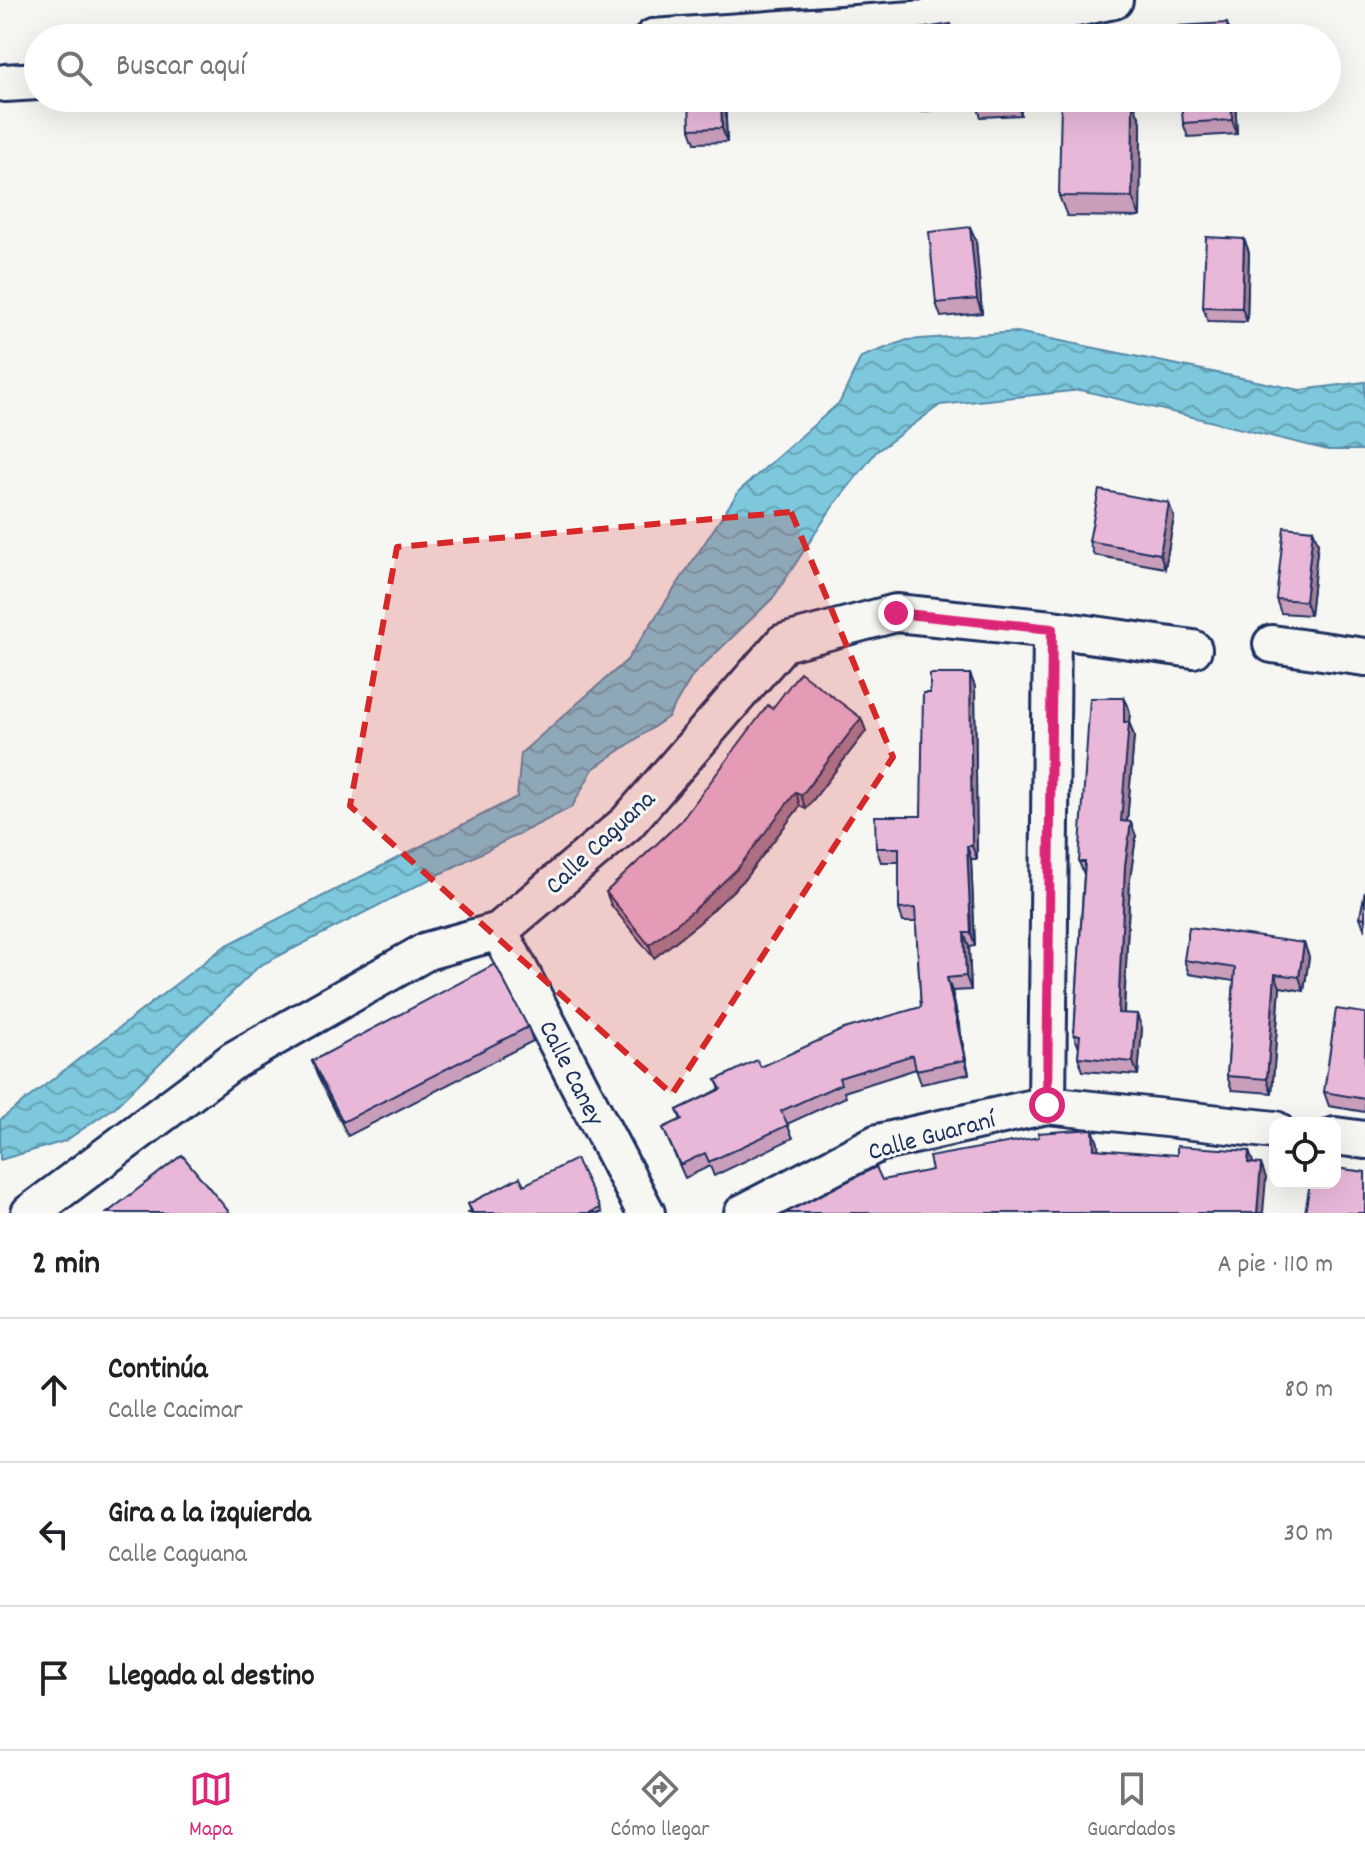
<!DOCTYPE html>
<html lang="es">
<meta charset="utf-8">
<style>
body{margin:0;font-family:Dekko,sans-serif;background:#f2f2f2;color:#202124}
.controls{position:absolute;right:24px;bottom:24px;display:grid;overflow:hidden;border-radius:16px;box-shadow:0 8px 32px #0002}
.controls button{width:72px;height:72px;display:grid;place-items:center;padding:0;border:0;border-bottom:2px solid #e0e0e0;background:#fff;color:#202124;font:40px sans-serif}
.stop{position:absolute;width:24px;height:24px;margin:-18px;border:6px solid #db2777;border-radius:50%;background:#fff}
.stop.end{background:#db2777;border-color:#fff;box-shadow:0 2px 8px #0008}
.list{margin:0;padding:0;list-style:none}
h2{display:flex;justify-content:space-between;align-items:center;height:104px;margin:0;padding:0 32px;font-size:34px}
h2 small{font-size:26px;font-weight:400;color:#757577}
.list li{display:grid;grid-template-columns:52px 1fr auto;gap:24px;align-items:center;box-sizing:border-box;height:144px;padding:0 32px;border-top:2px solid #e0e0e0}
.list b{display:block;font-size:30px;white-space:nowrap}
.list p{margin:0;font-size:26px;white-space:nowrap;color:#757577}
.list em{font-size:26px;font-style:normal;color:#757577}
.icon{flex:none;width:44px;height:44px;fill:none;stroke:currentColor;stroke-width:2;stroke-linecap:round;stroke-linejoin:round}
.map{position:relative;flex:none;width:1365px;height:1213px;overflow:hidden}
.search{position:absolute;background:#fff;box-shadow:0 8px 32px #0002;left:24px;right:24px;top:24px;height:88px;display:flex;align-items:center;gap:20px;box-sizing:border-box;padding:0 28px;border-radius:44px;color:#757577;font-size:30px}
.sheet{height:536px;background:#fff}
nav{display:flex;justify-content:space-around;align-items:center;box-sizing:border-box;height:112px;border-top:2px solid #e0e0e0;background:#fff;font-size:22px;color:#757577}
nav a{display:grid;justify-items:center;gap:4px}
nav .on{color:#db2777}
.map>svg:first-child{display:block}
.water{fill:url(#water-waves);stroke:#568baa;stroke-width:2}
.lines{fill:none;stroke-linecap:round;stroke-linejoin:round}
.minor-casing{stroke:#1b2f5e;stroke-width:42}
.minor{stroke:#f6f6f2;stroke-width:36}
.wall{fill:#c89ebb;stroke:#1b2f5e;stroke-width:2}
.shaded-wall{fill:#a38198;stroke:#1b2f5e;stroke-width:2}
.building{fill:#e9b8d9;stroke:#1b2f5e;stroke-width:2}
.route{stroke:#db2777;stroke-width:10}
.marked{fill:#d62828;fill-opacity:0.2;stroke:#d62828;stroke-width:6;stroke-dasharray:16 10;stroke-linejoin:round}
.labels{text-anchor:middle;stroke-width:6;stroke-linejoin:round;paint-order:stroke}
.street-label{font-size:26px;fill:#1b2f5e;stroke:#f6f6f2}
</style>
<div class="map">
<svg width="1365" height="1213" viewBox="0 0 1365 1213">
<defs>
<pattern id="water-waves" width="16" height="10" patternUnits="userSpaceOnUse" patternTransform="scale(2)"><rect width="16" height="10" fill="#7dc8dc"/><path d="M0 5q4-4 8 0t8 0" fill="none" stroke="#66a3b6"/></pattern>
</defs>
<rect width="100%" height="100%" fill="#f6f6f2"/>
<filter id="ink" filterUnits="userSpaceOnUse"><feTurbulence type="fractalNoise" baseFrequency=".0125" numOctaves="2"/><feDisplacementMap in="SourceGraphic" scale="16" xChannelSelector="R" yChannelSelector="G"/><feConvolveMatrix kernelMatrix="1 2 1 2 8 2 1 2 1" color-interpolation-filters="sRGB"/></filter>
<g filter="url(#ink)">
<path class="water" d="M1017,332L1300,390L1365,382V450H1328L1081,390L940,405L876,452L831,509L773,598L693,675L668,717L593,769L572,807L259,966L115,1107L65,1141L0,1160V1120L225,946L517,797L521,753L627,660L739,491L840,402L861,357L907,340Z"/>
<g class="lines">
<g class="minor-casing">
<path id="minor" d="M653,38L1072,9L1114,0
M5,83L38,81
M1272,644L1365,657
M499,931L646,1213
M1047,1105L1052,629
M1335,1136L1365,1140
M30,1213L234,1060L427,951L499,931L627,823L783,643L896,613L1052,629L1193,649
M743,1213L878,1143L1047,1105L1275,1130"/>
</g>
<use href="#minor" class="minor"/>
</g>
<path class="wall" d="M725,98L727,142L695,143L690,129Z
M917,98H1020L1021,115L981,117L976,103L922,112Z
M1235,98L1237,134L1188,137L1183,123Z
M1133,102L1141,122L1140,217L1067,216L1059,196Z
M970,227L976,241L982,313L941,317L936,303Z
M1244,239L1249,252L1247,322L1208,321L1203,307Z
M1174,517L1165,568L1094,555L1089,541Z
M1313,530L1318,543L1310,615L1281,613L1276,599Z
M970,674L975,687L977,859H971L975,946L969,947L971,990L952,991L969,1074L921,1084L916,1069L844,1092L846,1097L787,1124L793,1138L714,1176L710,1166L685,1178L663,1128L681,1120L677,1110L720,1089L716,1080L761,1067L921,1007L916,922H903L899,909V862H881L876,848L921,816L930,693Z
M1124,698L1130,712L1129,722L1134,736L1127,822L1136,836L1130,879L1124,1013L1142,1028L1138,1075L1083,1071L1078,1057L1079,1048L1074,1035L1084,874L1079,862Z
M772,709L861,718L866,731L806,809L800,806L743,881L699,923L654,958L611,905L606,892L681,821Z
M1365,892V931L1360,917Z
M1304,943L1309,957L1304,991L1280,987L1272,1093L1232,1090L1227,1076L1234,981L1189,974L1184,960Z
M1365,1013V1112L1329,1106L1324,1092Z
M528,1027L533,1041L348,1136L317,1075L312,1061Z
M524,1185L600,1208L602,1213H467L471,1211L468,1204Z"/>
<path class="shaded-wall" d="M1227,23L1232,38H1228Z
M721,98H725L727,142L722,128Z
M1016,98H1020L1021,115L1016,101Z
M1231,98H1235L1237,134L1232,120Z
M1133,102L1141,122L1140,217L1132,197Z
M970,227L976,241L982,313L977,299Z
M1244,239L1249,252L1247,322L1242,308Z
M1169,503L1174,517L1165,568L1160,554Z
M1313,530L1318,543L1310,615L1305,601Z
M970,674L975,687L977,859L972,846Z
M1124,698L1130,712L1129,722L1134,736L1126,835L1121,821Z
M861,718L866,731L806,809L801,796Z
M796,792L800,806L743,881L699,923L654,958L649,945Z
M1131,822L1136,836L1130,879L1123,1027L1118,1013L1125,865Z
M967,846L971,859L975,946L971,933Z
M964,933L969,947L971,990L966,976Z
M1304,943L1309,957L1304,991L1299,977Z
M1275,974L1280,987L1272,1093L1267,1079Z
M947,978L952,991L969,1074L965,1060Z
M1137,1014L1142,1028L1138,1075L1133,1062Z
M1093,1129L1098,1143L1100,1163L1094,1149Z
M1249,1151L1254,1165L1248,1163Z
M1261,1164L1266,1178L1263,1213H1257Z"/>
<path class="building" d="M1227,23L1228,38H1178V26Z
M951,24L952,29L983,26L985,37L1012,35V38H907L906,31Z
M689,98H721L722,128L690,129Z
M975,98H1016V101L976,103Z
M1181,98H1231L1232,120L1183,123Z
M1061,101L1133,102L1132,197L1059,196Z
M970,227L977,299L936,303L929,232Z
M1206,237L1244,239L1242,308L1203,307Z
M1099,490L1169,503L1160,554L1089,541Z
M1284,527L1313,530L1305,601L1276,599Z
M800,672L861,718L801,796L796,792L738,868L694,910L649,945L606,892L681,821L768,705L772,709Z
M930,674H970L972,846H967L971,933H964L966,976L947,978L965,1060L916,1070L913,1055L839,1078L841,1084L781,1111L788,1125L709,1162L705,1153L680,1165L663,1128L682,1119L677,1110L721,1089L716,1080L757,1060L761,1067L844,1029L921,1007L915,908L899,909V848H876L875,816H921L923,693H930Z
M1090,698H1124V722H1129L1121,821L1131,822L1125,865L1118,1013L1137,1014L1133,1062L1078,1057L1080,1035H1074L1085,862H1079Z
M1365,892V918L1360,917Z
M1189,927L1304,943L1299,977L1275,974L1267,1079L1227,1076L1235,968L1184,960Z
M495,964L528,1027L343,1122L312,1061Z
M1336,1009L1365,1013V1099L1324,1092Z
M1093,1129L1094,1149L1177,1155V1146L1249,1151L1248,1163L1261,1164L1257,1213H785L876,1167L882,1180L932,1170L929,1157L1039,1137L1038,1133Z
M182,1155L230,1213H107Z
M576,1159L600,1208L589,1213H467L472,1211L468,1204L520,1177L524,1185Z
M1335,1168L1365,1172V1213H1305L1310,1183H1335Z"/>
</g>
<g class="lines" filter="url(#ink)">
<path class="route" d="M896,613L1052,629L1047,1105"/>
</g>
<path class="marked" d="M791,512L893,757L672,1094L350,806L397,547Z"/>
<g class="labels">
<g class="street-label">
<text transform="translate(599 841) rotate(-43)" y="9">Calle Caguana</text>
<text transform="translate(573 1072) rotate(63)" y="9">Calle Caney</text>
<text transform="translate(931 1134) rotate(-15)" y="9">Calle Guaraní</text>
</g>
</g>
</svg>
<div class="controls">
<button><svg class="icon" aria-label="locate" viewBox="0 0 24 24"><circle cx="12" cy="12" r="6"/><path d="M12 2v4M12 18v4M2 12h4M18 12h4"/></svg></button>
</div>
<div class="stop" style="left:1047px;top:1105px"></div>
<div class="stop end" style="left:896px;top:613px"></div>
<div class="search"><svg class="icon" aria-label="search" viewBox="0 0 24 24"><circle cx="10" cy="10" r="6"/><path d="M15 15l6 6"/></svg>Buscar aquí</div>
</div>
<section class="sheet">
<h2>2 min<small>A pie · 110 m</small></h2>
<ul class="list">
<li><svg class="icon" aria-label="ahead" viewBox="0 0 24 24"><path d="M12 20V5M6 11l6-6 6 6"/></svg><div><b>Continúa</b><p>Calle Cacimar</p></div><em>80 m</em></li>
<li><svg class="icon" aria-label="left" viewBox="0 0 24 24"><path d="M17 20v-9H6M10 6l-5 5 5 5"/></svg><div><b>Gira a la izquierda</b><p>Calle Caguana</p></div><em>30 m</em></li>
<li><svg class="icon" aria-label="arrive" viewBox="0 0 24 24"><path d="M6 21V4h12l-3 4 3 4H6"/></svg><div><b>Llegada al destino</b></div></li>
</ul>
</section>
<nav>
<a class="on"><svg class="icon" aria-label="map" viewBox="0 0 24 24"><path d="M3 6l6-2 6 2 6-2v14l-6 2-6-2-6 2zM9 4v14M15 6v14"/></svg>Mapa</a>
<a><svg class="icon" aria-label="directions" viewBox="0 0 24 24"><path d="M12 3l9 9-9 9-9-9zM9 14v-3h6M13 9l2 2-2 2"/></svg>Cómo llegar</a>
<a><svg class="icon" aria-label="saved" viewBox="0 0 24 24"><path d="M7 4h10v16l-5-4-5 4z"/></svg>Guardados</a>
</nav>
